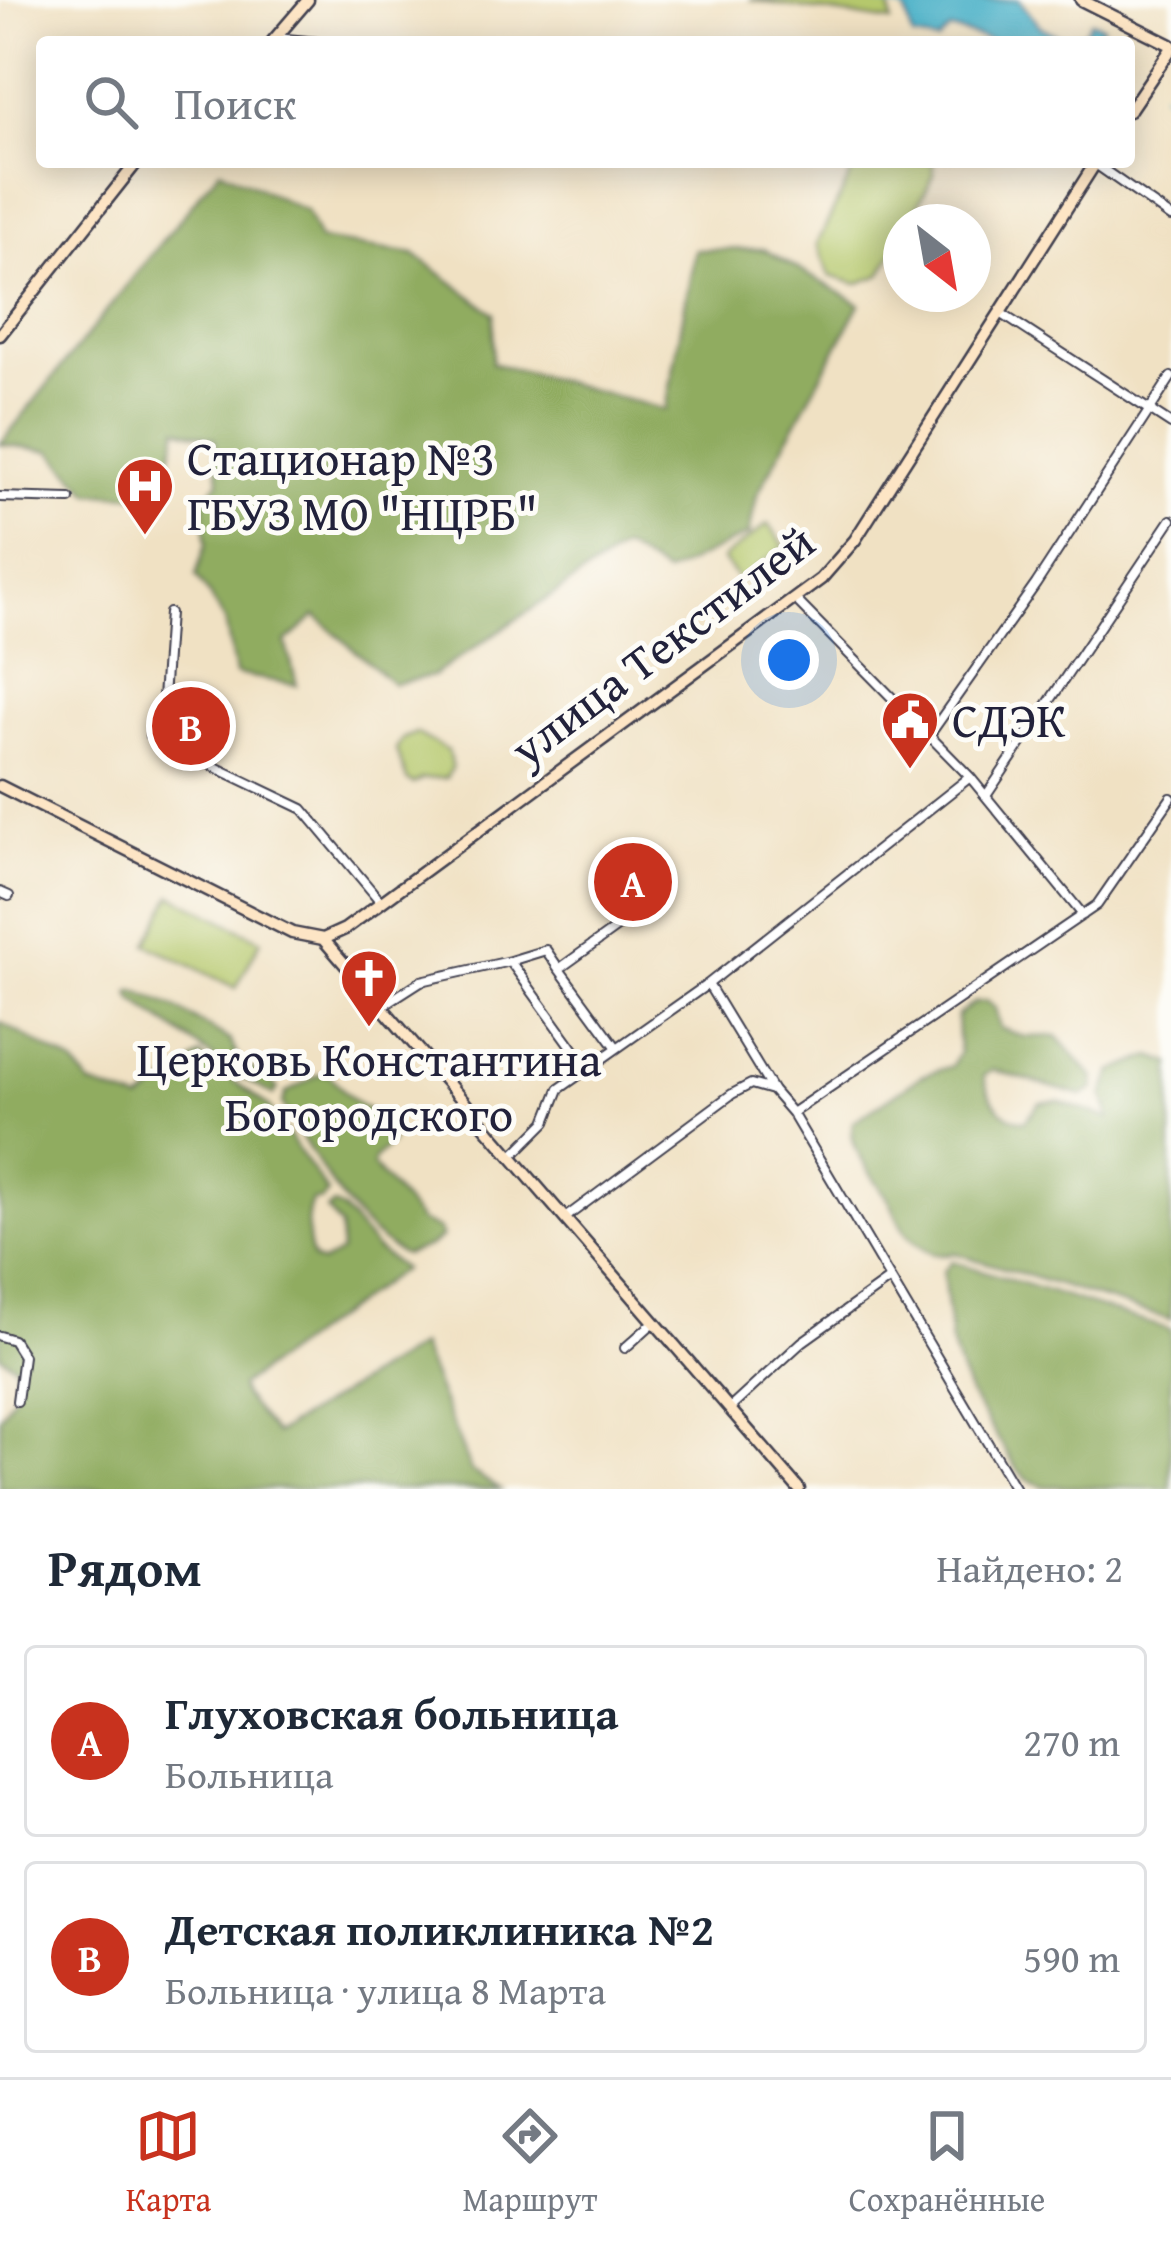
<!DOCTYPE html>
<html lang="ru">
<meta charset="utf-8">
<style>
body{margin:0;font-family:"Gentium Book Plus",serif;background:#f2f2f3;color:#1f2937}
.compass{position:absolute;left:883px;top:204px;width:108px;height:108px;border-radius:50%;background:#fff;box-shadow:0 6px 30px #0003;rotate:149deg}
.you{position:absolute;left:789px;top:660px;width:42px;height:42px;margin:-30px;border:9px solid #fff;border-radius:50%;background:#1a73e8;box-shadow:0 0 0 18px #1a73e833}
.badge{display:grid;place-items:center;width:78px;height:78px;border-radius:50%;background:#c8321e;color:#fff;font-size:39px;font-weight:700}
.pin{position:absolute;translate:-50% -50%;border:6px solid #fff;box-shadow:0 3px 12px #0006}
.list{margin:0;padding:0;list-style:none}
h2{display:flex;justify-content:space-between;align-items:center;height:156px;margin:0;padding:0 48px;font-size:51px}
h2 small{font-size:39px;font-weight:400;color:#747a83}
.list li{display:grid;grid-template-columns:78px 1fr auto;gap:36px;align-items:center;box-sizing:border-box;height:192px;margin:0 24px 24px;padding:0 24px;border:3px solid #e0e1e3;border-radius:12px}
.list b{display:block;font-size:45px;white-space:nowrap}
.list p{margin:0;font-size:39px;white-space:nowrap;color:#747a83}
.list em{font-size:39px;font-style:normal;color:#747a83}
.icon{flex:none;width:66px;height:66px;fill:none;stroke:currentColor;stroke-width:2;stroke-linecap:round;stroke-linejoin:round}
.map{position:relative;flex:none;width:1171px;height:1489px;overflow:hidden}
.search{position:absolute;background:#fff;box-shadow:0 6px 30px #0003;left:36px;right:36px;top:36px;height:132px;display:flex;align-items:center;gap:30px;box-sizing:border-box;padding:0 42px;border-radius:12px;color:#747a83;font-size:45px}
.sheet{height:588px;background:#fff}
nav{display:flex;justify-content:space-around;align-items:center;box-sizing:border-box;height:168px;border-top:3px solid #e0e1e3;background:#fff;font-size:33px;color:#747a83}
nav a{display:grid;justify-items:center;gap:6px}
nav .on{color:#c8321e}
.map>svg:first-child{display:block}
.green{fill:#b5c86c;stroke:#6c7554;stroke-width:3}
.forest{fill:#90ac60;stroke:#59674e;stroke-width:3}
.water{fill:#48b0c7;stroke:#356981;stroke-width:3}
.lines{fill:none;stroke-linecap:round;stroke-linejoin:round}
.stream{stroke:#48b0c7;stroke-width:3}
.street-casing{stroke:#413f4f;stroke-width:12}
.secondary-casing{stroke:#413f4f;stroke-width:15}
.street{stroke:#fff;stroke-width:8}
.secondary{stroke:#fde5c5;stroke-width:10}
.labels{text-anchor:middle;stroke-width:10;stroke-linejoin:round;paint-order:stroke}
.poi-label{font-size:48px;fill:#22223b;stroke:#fdfcf7;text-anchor:start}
.street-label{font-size:48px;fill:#22223b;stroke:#fdfcf7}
</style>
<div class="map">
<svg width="1171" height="1489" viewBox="0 0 1171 1489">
<rect width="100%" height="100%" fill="#fdfcf7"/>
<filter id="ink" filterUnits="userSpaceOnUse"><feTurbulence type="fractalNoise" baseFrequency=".00833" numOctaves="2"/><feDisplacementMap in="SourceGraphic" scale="24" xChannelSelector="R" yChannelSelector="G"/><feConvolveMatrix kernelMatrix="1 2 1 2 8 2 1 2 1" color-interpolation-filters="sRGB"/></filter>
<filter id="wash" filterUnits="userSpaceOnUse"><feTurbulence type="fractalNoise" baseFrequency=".004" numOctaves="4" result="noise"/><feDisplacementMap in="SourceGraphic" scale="48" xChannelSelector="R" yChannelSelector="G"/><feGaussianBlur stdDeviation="2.7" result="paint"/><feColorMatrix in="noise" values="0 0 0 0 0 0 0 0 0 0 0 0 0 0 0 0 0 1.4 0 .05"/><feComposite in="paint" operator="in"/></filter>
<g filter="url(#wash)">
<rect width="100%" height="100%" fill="#f0e1c3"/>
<path class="green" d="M749,0H889L892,22H891Z
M857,162H933L934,175L909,222H901V237L881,275L857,284L830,276L817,244Z
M768,524L785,546L739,581L722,559Z
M416,733L448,751L452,768L446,778L421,779L414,784L407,780L396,750L402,739Z
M172,895L261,940L236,988L147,944Z"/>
<path class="forest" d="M220,169L306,211L319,240L414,254L494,313L492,363L666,410L695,250L763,249L860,304L757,495L749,534L666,574L623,548L432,676L393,684L316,616L286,642L297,685L235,674L225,620L196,575L206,544L204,500L219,481L215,439L178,428L168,469L154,496L90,493L51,451L0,444Z
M135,990L172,1006L230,1040L239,1059L278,1088L273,1095L239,1076L132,999L130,992Z
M986,1001L995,1008L1000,1028L1024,1037L1057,1036L1094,1078V1089L1082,1096L993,1070L984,1076C987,1098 1002,1118 1025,1121L1040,1103L1058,1101L1110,1119L1103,1095L1113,1071L1152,1056L1171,1063V1320L955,1253C939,1258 924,1252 912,1240C900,1229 896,1212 888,1199C874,1176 847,1149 853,1122L921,1076L952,1066L959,1053L957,1016L975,1002Z
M0,1022L74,1064L90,1085L141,1102L200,1056L268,1106L328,1193L322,1200L312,1201C305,1216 306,1245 314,1260L322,1263L341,1252L340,1227L327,1210L334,1205L343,1210L375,1248L403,1269L240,1386L242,1394L275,1434L420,1346L471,1471L500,1489H0V1418L15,1392L16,1366L0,1355Z
M318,1075H329C339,1084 347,1096 357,1103C374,1116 398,1115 391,1143L374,1159L373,1166L420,1221L438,1229L442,1237L430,1246L404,1255C352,1231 312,1152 282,1104L286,1093Z
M952,1261L1171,1330V1489L1044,1486L1028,1480L1018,1470L970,1395L961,1373L951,1343L943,1271Z"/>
<path class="water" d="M903,0H1019L1041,27L1067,40L1085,32L1091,21L1103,26L1096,42H997L950,30L938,42L913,38Z"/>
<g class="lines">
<path class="stream" d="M860,0L906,10
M1162,93L1171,101"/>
</g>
</g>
<g filter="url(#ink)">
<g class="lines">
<g class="street-casing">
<path id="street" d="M276,38L318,42
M1094,163L1171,217
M1002,314L1171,424
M0,497L70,499
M796,600L970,777L1083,915
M169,613L163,698L150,736L303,809L381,902
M928,737L1036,584L1171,377
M986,796L1171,520
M0,892L9,896
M510,961L546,950L559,969
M708,984L773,1091L792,1113L1015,1489
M382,1006L421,981L510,961L588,1069
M617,1048L559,969L659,897
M792,1113L1097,905L1171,798
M512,1156L546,1122L559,1089L708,984L970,777
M565,1218L732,1094L751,1084L772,1090
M0,1336L13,1340L23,1356L17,1401
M625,1348L654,1322
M730,1408L802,1342L890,1279"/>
</g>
<g class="secondary-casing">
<path id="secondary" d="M1081,0L1171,45
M272,42L308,0
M1129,111L1171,49
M0,335L137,162
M0,786L292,933L323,939L345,929L821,579L855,540L1096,162
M323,939L799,1489"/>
</g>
<use href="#street" class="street"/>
<use href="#secondary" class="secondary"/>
</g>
</g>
<defs>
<g id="hospital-pin" transform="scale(3)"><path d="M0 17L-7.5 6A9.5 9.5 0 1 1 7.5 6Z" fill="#c8321e" stroke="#fdfcf7"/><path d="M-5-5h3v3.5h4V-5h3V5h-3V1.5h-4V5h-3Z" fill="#fff"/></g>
<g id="civic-pin" transform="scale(3)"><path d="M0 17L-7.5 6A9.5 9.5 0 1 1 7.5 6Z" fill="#c8321e" stroke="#fdfcf7"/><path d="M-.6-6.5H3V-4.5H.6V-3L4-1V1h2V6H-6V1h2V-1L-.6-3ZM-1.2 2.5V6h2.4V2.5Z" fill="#fff"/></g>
<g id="church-pin" transform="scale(3)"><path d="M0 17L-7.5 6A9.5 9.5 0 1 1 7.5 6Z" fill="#c8321e" stroke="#fdfcf7"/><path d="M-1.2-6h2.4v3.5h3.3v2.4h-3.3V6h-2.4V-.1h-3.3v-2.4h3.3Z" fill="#fff"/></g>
</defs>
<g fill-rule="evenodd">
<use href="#hospital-pin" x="145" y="486"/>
<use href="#civic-pin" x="910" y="720"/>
<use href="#church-pin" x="369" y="978"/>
</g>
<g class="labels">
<g class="poi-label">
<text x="187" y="475">Стационар №3<tspan x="187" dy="55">ГБУЗ МО "НЦРБ"</tspan></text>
<text x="952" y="737">СДЭК</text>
<text x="369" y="1076" text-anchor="middle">Церковь Константина<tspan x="369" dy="55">Богородского</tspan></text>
</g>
<g class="street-label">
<text transform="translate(662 645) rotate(-37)" y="17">улица Текстилей</text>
</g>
</g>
</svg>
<svg class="compass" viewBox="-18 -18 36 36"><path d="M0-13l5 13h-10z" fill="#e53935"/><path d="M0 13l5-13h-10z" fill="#747a83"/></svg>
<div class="you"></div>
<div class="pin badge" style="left:633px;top:882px">A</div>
<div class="pin badge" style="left:191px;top:726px">B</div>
<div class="search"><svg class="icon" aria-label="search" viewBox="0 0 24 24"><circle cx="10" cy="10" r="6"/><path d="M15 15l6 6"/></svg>Поиск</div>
</div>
<section class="sheet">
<h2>Рядом<small>Найдено: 2</small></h2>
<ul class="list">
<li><span class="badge">A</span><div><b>Глуховская больница</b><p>Больница</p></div><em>270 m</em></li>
<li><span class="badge">B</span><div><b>Детская поликлиника №2</b><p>Больница · улица 8 Марта</p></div><em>590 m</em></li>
</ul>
</section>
<nav>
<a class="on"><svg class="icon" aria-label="map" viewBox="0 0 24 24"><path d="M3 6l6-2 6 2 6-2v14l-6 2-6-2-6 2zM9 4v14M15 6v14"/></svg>Карта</a>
<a><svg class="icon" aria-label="directions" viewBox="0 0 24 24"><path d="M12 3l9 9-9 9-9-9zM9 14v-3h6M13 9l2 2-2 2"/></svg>Маршрут</a>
<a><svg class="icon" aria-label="saved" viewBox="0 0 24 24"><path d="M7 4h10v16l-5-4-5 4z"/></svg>Сохранённые</a>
</nav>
